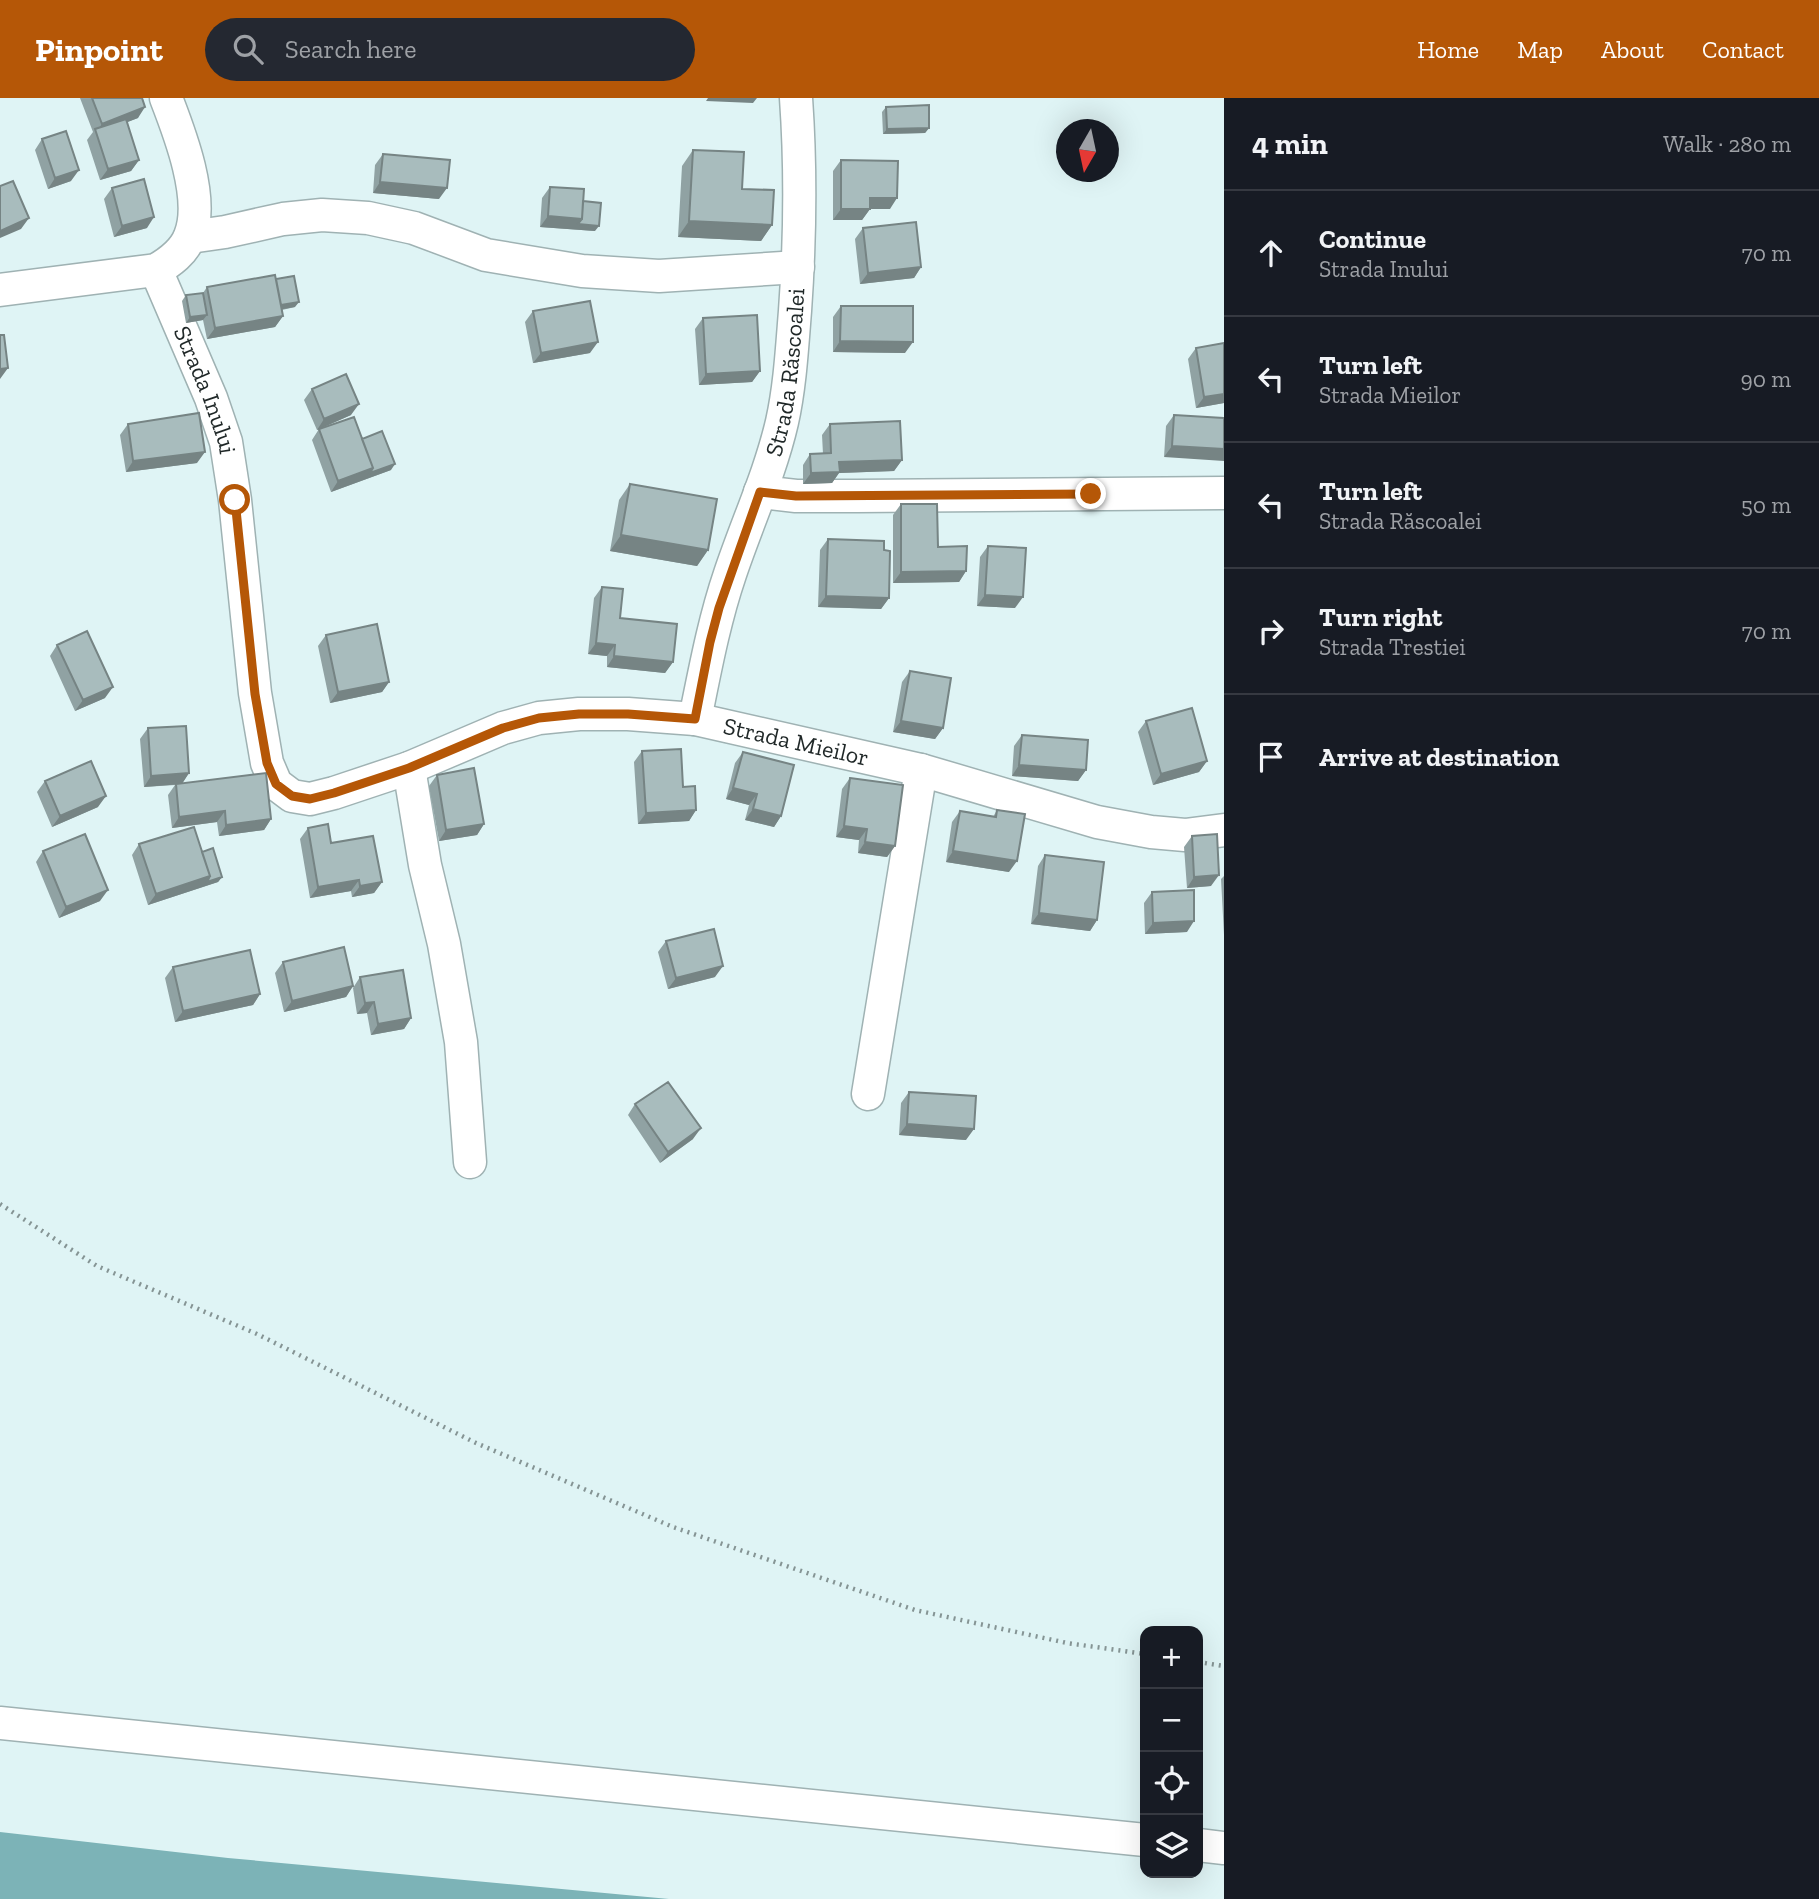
<!DOCTYPE html>
<meta charset="utf-8">
<style>
body{margin:0;font-family:"Zilla Slab",serif;background:#242831;color:#f1f3f6}
.controls{position:absolute;right:21px;bottom:21px;display:grid;overflow:hidden;border-radius:14px;box-shadow:0 7px 28px #0002}
.controls button{width:63px;height:63px;display:grid;place-items:center;padding:0;border:0;border-bottom:2px solid #363941;background:#171b24;color:#f1f3f6;font:35px sans-serif}
.compass{position:absolute;left:1056px;top:21px;width:63px;height:63px;border-radius:50%;background:#171b24;box-shadow:0 7px 28px #0002;rotate:189deg}
.stop{position:absolute;width:21px;height:21px;margin:-16px;border:5px solid #b55707;border-radius:50%;background:#fff}
.stop.end{background:#b55707;border-color:#fff;box-shadow:0 2px 7px #0008}
.list{margin:0;padding:0;list-style:none}
h2{display:flex;justify-content:space-between;align-items:center;height:91px;margin:0;padding:0 28px;font-size:30px}
h2 small{font-size:23px;font-weight:400;color:#9ea1a6}
.list li{display:grid;grid-template-columns:46px 1fr auto;gap:21px;align-items:center;box-sizing:border-box;height:126px;padding:0 28px;border-top:2px solid #363941}
.list b{display:block;font-size:26px;white-space:nowrap}
.list p{margin:0;font-size:23px;white-space:nowrap;color:#9ea1a6}
.list em{font-size:23px;font-style:normal;color:#9ea1a6}
.icon{flex:none;width:38px;height:38px;fill:none;stroke:currentColor;stroke-width:2;stroke-linecap:round;stroke-linejoin:round}
.map{position:relative;flex:none;width:1224px;height:1801px;overflow:hidden}
header{display:flex;align-items:center;gap:42px;box-sizing:border-box;height:98px;padding:0 35px;background:#b55707;color:#fff}
header strong{font-size:33px}
nav{display:flex;gap:38px;margin-inline-start:auto;font-size:24px}
.search{width:490px;height:63px;background:#242831;display:flex;align-items:center;gap:18px;box-sizing:border-box;padding:0 24px;border-radius:38px;color:#9ea1a6;font-size:26px}
main{display:flex}
aside{flex:1;background:#171b24}
.map>svg:first-child{display:block}
.water{fill:#7cb3b7}
.lines{fill:none;stroke-linecap:round;stroke-linejoin:round}
.street-casing{stroke:#9fb2b3;stroke-width:35}
.path{stroke:#859494;stroke-width:4.5;stroke-dasharray:2 5;stroke-linecap:butt}
.street{stroke:#fff;stroke-width:32}
.wall{fill:#90a2a3}
.shaded-wall{fill:#768484}
.building{fill:#a8bcbd;stroke:#768484;stroke-width:2}
.route{stroke:#b55707;stroke-width:9}
.labels{text-anchor:middle;stroke-width:5;stroke-linejoin:round;paint-order:stroke}
.street-label{font-size:24px;fill:#1f2727;stroke:#dff4f5}
</style>
<header>
<strong>Pinpoint</strong>
<div class="search"><svg class="icon" aria-label="search" viewBox="0 0 24 24"><circle cx="10" cy="10" r="6"/><path d="M15 15l6 6"/></svg>Search here</div>
<nav><a>Home</a><a>Map</a><a>About</a><a>Contact</a></nav>
</header>
<main>
<div class="map">
<svg width="1224" height="1801" viewBox="0 0 1224 1801">
<rect width="100%" height="100%" fill="#dff4f5"/>
<path class="water" d="M0,1734L228,1760L669,1801H0Z"/>
<g class="lines">
<g class="street-casing">
<g id="street">
<path d="M190,139L225,134L283,121L322,117L368,120L414,130L486,157L582,173L659,178L798,169"/>
<path id="s1" d="M156,172L211,300L226,344L235,402L255,595L267,665L276,686L292,698L310,701L334,695L409,670L503,630L539,620L579,616H628L695,621L921,672L1097,724L1151,734L1185,737L1224,732"/>
<path d="M0,192L156,172C170,164 184,154 190,138C205,101 180,36 166,0"/>
<path d="M760,394L796,398H857L1224,395"/>
<path id="s2" d="M695,621C705,572 714,523 730,476C747,425 770,376 782,324C790,288 792,250 795,213C800,143 801,71 796,0"/>
<path d="M409,670L425,767L444,846L461,944L470,1064"/>
<path d="M868,996L921,672"/>
<path d="M0,1625L1145,1742"/>
<path d="M1198,1747L1224,1750"/>
</g>
</g>
<path class="path" d="M0,1106L97,1168L257,1236L476,1345L673,1429L915,1512L1067,1545L1145,1556
M1198,1564L1224,1568"/>
<use href="#street" class="street"/>
</g>
<path class="wall" d="M80,0H142L138,20L127,24L139,62L131,73L100,82L87,42L93,34Z
M886,9L929,30L925,35L883,36L882,14Z
M42,41L71,83L48,91L35,52Z
M693,52L742,91L772,127L761,143L678,139L682,68Z
M383,56L439,101L373,95L375,67Z
M841,62L890,111H870L862,122H833V73Z
M550,89L583,103L595,133L540,129L542,100Z
M112,90L147,130L114,139L104,101Z
M863,130L921,169L914,180L860,186L855,141Z
M276,181L295,209L282,212L283,218L275,229L207,241L203,222L186,225L182,203L186,197L203,195L207,189Z
M841,208L905,255L833,254V219Z
M533,213L590,255L533,265L525,224Z
M703,220L760,273L752,284L699,287L695,231Z
M1224,245V305L1196,310L1188,261L1196,250Z
M312,291L351,317L317,332L304,302Z
M1174,317L1224,320L1164,359L1166,328Z
M128,326L197,365L126,374L120,337Z
M830,326L902,362L894,373L839,375L832,385L803,386V367L810,356H823L822,337Z
M319,331L362,341L391,372L331,394L312,342Z
M630,386L708,452L697,468L610,453L619,402Z
M901,406L938,449L966,473L959,484L893,485V417Z
M828,441L884,452L889,500L881,511L818,509L820,452Z
M988,448L1015,510L977,508L980,459Z
M602,489L620,520L673,564L665,575L607,569V558L588,556L594,500Z
M326,537L389,584L382,594L330,605L318,548Z
M57,547L105,600L75,613L50,558Z
M910,573L943,630L935,641L893,634L902,584Z
M1146,623L1207,663L1199,674L1153,687L1138,634Z
M148,630L189,675L182,685L271,721L264,732L219,738L217,724L172,730L168,697L175,687L144,689L140,641Z
M1022,637L1086,672L1078,683L1012,678L1014,648Z
M642,653L683,689L696,712L689,723L638,726L634,664Z
M743,654L781,718L774,729L745,722L749,707L726,701L735,665Z
M437,677L484,726L477,737L439,743L429,688Z
M850,680L895,748L887,759L858,755L859,742L836,739L842,691Z
M45,683L98,709L52,729L37,694Z
M997,712L1009,774L946,764L952,724L960,713L993,719Z
M308,730L331,745L382,784L374,795L352,799L351,793L310,800L300,741Z
M1192,738L1211,788L1187,790L1184,749Z
M139,746L202,754L222,779L218,784L148,807L132,757Z
M43,753L100,803L59,820L36,764Z
M1045,757L1097,822L1090,833L1031,826L1038,768Z
M1224,778V837L1221,781Z
M1152,794L1187,834L1145,836L1144,805Z
M666,843L715,879L668,891L658,854Z
M283,864L353,888L346,899L284,914L275,875Z
M173,869L260,896L253,907L175,924L165,880Z
M360,879L411,920L404,931L371,937L367,915L357,916L353,890Z
M909,994L966,1042L899,1037L901,1005Z
M635,1006L693,1041L660,1065L628,1017Z"/>
<path class="shaded-wall" d="M708,0H757L753,5L706,3Z
M145,9L138,20L97,36L96,34L102,26Z
M929,30L925,35L883,36L887,31Z
M139,62L131,73L100,82L108,71Z
M79,72L71,83L48,91L55,80Z
M380,84L447,90L439,101L373,95Z
M870,100H897L890,111H862Z
M841,111H870L862,122H833Z
M548,118L582,121L599,128L595,133L540,129Z
M154,119L147,130L114,139L122,128Z
M29,120L21,131L0,140V133Z
M689,123L772,127L761,143L678,139Z
M921,169L914,180L860,186L868,175Z
M299,204L295,209L272,213L276,208Z
M207,217L203,222L186,225L190,219Z
M283,218L275,229L207,241L215,230Z
M840,243L913,244L905,255L833,254Z
M598,244L590,255L533,265L541,255Z
M8,270L0,281V271Z
M760,273L752,284L699,287L706,276Z
M1224,296V305L1196,310L1204,299Z
M359,306L351,317L317,332L324,321Z
M1172,348L1224,351V363L1164,359Z
M205,354L197,365L126,374L133,363Z
M902,362L894,373L839,375L832,385L803,386L811,375L839,364Z
M395,366L391,372L331,394L338,383L373,370Z
M621,437L708,452L697,468L610,453Z
M966,473L959,484L893,485L901,474Z
M985,497L1023,499L1015,510L977,508Z
M826,498L889,500L881,511L818,509Z
M596,545L615,547L607,558L588,556Z
M614,558L673,564L665,575L607,569Z
M389,584L382,594L330,605L338,594Z
M113,589L105,600L75,613L83,602Z
M901,623L943,630L935,641L893,634Z
M1207,663L1199,674L1153,687L1161,676Z
M1019,667L1086,672L1078,683L1012,678Z
M189,675L182,686L144,689L151,678Z
M733,690L757,696L749,707L726,701Z
M106,698L98,709L52,729L60,718Z
M753,711L781,718L774,729L745,722Z
M696,712L689,723L638,726L646,715Z
M225,713L217,724L172,730L179,719Z
M271,721L264,732L219,738L226,727Z
M484,726L477,737L439,743L446,732Z
M844,728L867,731L859,742L836,739Z
M865,744L895,748L887,759L858,755Z
M953,753L1017,763L1009,774L946,764Z
M1219,777L1211,788L1187,790L1194,779Z
M210,778L222,779L218,784L148,807L156,796Z
M359,782L351,793L310,800L318,789Z
M382,784L374,795L352,799L360,788Z
M108,792L100,803L59,820L66,809Z
M1039,815L1097,822L1090,833L1031,826Z
M1194,823L1187,834L1145,836L1153,825Z
M723,868L715,879L668,891L676,880Z
M353,888L346,899L284,914L292,903Z
M260,896L253,907L175,924L183,913Z
M374,904L367,915L357,916L365,905Z
M411,920L404,931L371,937L378,926Z
M907,1026L974,1031L966,1042L899,1037Z
M701,1030L693,1041L660,1065L668,1054Z"/>
<path class="building" d="M92,0H142L145,9L102,26Z
M929,7V30L887,31L886,9Z
M126,21L139,62L108,71L95,31Z
M66,33L79,72L55,80L42,41Z
M693,52L744,54L742,91L774,92L772,127L689,123Z
M383,56L450,62L447,90L380,84Z
M841,62L898,63L897,100H870V111H841Z
M144,81L154,119L122,128L112,90Z
M13,83L29,120L0,133V88Z
M550,89L584,91L582,121L548,118Z
M583,103L601,105L599,128L578,126L582,121Z
M916,124L921,169L868,175L863,130Z
M275,177L283,218L215,230L207,189Z
M294,178L299,204L281,207L276,181Z
M203,195L207,217L190,219L186,197Z
M590,203L598,244L541,255L533,213Z
M841,208H913V244L840,243Z
M757,217L760,273L706,276L703,220Z
M0,237H4L8,270L0,271Z
M1224,245V296L1204,299L1196,250Z
M346,276L359,306L324,321L312,291Z
M199,315L205,354L133,363L128,326Z
M1174,317L1224,320V351L1172,348Z
M354,319L373,370L338,383L319,331Z
M900,323L902,362L839,364L840,374L811,375L810,356L831,355L830,326Z
M382,333L395,366L370,375L373,370L362,341Z
M630,386L717,401L708,452L621,437Z
M901,406H937L938,449L967,448L966,473L901,474Z
M828,441L884,443V452L890,453L889,500L826,498Z
M988,448L1026,450L1023,499L985,497Z
M602,489L623,491L620,520L677,526L673,564L614,558L615,547L596,545Z
M377,526L389,584L338,594L326,537Z
M87,533L113,589L83,602L57,547Z
M910,573L951,580L943,630L901,623Z
M1192,610L1207,663L1161,676L1146,623Z
M186,628L189,675L151,678L148,630Z
M1022,637L1088,642L1086,672L1019,667Z
M681,651L683,689L695,688L696,712L646,715L642,653Z
M743,654L794,667L781,718L753,711L757,696L733,690Z
M91,663L106,698L60,718L45,683Z
M474,670L484,726L446,732L437,677Z
M266,675L271,721L226,727L225,713L179,719L176,686Z
M850,680L903,687L895,748L865,744L867,731L844,728Z
M997,712L1025,716L1017,763L953,753L960,713L996,719Z
M328,726L331,745L373,738L382,784L360,788L359,782L318,789L308,730Z
M194,729L210,778L156,796L139,746Z
M85,736L108,792L66,809L43,753Z
M1217,736L1219,777L1194,779L1192,738Z
M213,750L222,779L207,784L210,778L202,754Z
M1045,757L1104,764L1097,822L1039,815Z
M1194,792V823L1153,825L1152,794Z
M714,831L723,868L676,880L666,843Z
M344,849L353,888L292,903L283,864Z
M250,852L260,896L183,913L173,869Z
M403,872L411,920L378,926L374,904L365,905L360,879Z
M668,984L701,1030L668,1054L635,1006Z
M909,994L976,998L974,1031L907,1026Z"/>
<g class="lines">
<path class="route" d="M235,402L255,596L267,665L276,686L292,698L310,701L334,695L409,670L503,630L539,620L579,616H628L695,621L710,544L719,510L760,394L796,398L1091,396"/>
</g>
<g class="labels">
<g class="street-label">
<text dy="8" stroke="none"><textPath href="#s2" startOffset="360">Strada Răscoalei</textPath></text>
<text dy="8" stroke="none"><textPath href="#s1" startOffset="130">Strada Inului</textPath></text>
<text dy="8" stroke="none"><textPath href="#s1" startOffset="1074">Strada Mieilor</textPath></text>
</g>
</g>
</svg>
<div class="controls">
<button>+</button>
<button>−</button>
<button><svg class="icon" aria-label="locate" viewBox="0 0 24 24"><circle cx="12" cy="12" r="6"/><path d="M12 2v4M12 18v4M2 12h4M18 12h4"/></svg></button>
<button><svg class="icon" aria-label="layers" viewBox="0 0 24 24"><path d="M12 4l9 5-9 5-9-5zM3 14l9 5 9-5"/></svg></button>
</div>
<svg class="compass" viewBox="-18 -18 36 36"><path d="M0-13l5 13h-10z" fill="#e53935"/><path d="M0 13l5-13h-10z" fill="#9ea1a6"/></svg>
<div class="stop" style="left:235px;top:402px"></div>
<div class="stop end" style="left:1091px;top:396px"></div>
</div>
<aside>
<h2>4 min<small>Walk · 280 m</small></h2>
<ul class="list">
<li><svg class="icon" aria-label="ahead" viewBox="0 0 24 24"><path d="M12 20V5M6 11l6-6 6 6"/></svg><div><b>Continue</b><p>Strada Inului</p></div><em>70 m</em></li>
<li><svg class="icon" aria-label="left" viewBox="0 0 24 24"><path d="M17 20v-9H6M10 6l-5 5 5 5"/></svg><div><b>Turn left</b><p>Strada Mieilor</p></div><em>90 m</em></li>
<li><svg class="icon" aria-label="left" viewBox="0 0 24 24"><path d="M17 20v-9H6M10 6l-5 5 5 5"/></svg><div><b>Turn left</b><p>Strada Răscoalei</p></div><em>50 m</em></li>
<li><svg class="icon" aria-label="right" viewBox="0 0 24 24"><path d="M7 20v-9h11M14 6l5 5-5 5"/></svg><div><b>Turn right</b><p>Strada Trestiei</p></div><em>70 m</em></li>
<li><svg class="icon" aria-label="arrive" viewBox="0 0 24 24"><path d="M6 21V4h12l-3 4 3 4H6"/></svg><div><b>Arrive at destination</b></div></li>
</ul>
</aside>
</main>
